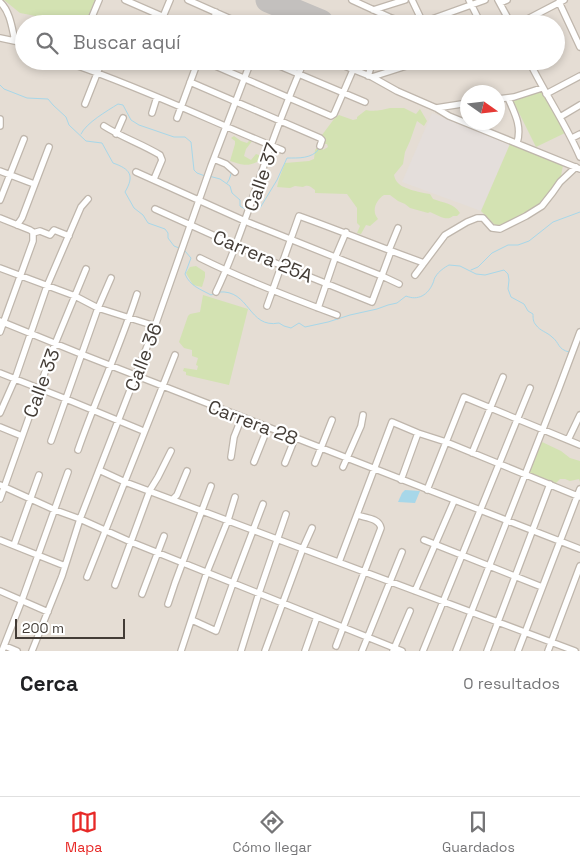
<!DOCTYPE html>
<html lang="es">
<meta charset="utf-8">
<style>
body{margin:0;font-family:"Space Grotesk",sans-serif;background:#f6f6f6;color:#202124}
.compass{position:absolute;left:460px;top:85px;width:45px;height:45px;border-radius:50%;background:#fff;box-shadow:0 2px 8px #0003;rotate:104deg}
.scale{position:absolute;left:15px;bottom:12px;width:110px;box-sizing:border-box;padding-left:5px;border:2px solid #433c36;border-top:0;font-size:14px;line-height:18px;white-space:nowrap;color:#433c36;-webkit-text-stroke:4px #fff;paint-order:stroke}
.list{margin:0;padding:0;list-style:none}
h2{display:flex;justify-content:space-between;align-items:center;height:65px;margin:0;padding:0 20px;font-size:21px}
h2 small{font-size:16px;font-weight:400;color:#757577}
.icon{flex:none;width:28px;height:28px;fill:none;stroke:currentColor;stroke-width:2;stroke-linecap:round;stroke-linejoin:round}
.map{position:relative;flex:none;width:580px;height:651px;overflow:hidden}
.search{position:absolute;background:#fff;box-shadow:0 2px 8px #0003;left:15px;right:15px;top:15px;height:55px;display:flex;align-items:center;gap:12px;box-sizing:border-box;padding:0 18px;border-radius:28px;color:#757577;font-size:19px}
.sheet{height:145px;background:#fff}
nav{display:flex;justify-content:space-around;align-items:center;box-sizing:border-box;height:70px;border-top:1px solid #e0e0e0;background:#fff;font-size:14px;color:#757577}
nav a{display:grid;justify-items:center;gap:2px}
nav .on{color:#e72927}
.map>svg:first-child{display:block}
.residential{fill:#e5ddd4;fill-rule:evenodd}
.industrial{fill:#e4dedb}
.green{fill:#d3e2b2}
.water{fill:#a7d7e9}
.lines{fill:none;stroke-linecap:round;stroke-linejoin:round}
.stream{stroke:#a7d7e9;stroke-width:1}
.runway{stroke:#c3c0be;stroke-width:25}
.minor-casing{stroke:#bfb6ac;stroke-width:8}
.minor{stroke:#fff;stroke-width:5.5}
.labels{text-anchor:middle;stroke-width:4.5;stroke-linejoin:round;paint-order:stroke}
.street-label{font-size:19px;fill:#433c36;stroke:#fff}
</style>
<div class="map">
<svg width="580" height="651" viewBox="0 0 580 651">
<rect width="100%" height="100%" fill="#f1ece6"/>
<path class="residential" d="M0,0H580V651H0ZM24,24H556V61H24ZM468,92H498V122H468Z"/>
<path class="industrial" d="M432,113L510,144L481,211L402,182Z"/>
<path class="green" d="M4,0H95L85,24H78L20,13Z
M542,91L565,133L536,147L513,101Z
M390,108H404L416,114L420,109L427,121L424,126L417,121L410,141L405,152L403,164L394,175C395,179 396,181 398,183C403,189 423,193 430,194L433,199C443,203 454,203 460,213L457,216H453C447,222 438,215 430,212L428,213L410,208L405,204L398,201L390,195H384C376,200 371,211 378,219L370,226L366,225L361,234L357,233L360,226L357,223V208L347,194L315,193V190C311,187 308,184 303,187L295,186L290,188L277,187L279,179L285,163L309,161L314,159L315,150L318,147L322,148L323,150L328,147L327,144H323L322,135L334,119L339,115L353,120L357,119V117L366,110C374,112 382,110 390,108Z
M234,136L241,141L247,143L251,139L253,140L246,149L244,156L251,160L256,154L259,155V161C247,167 243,165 230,161L235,144V141L231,138Z
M510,144L524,148L563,165L561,176L540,204L508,222L496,226L481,211Z
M196,266L205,272V277L202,287L193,285L186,273L190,267Z
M203,295L248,309L229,385L190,376L186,375V372L183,371L184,368L197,370L198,366L196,365L198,358L192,356V350L184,348L179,342L188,316L190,314L200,312Z
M540,441L561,451L570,458L580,461V482L579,479L570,481L565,479H560L555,484L526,474Z"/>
<path class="water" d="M405,490L420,491L415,503L398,502L402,493Z"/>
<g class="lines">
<path class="stream" d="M0,85L4,89L27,98L48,99L53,105L66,117L69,125L86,141L102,143L113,163C130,169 135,175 125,192L134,208L143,215L148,223L165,229L168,233V238L174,246L179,248
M81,134C86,123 107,111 118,104L123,105L131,120L139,125L174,137H185L191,142L194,170L197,173L205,176
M209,176L220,179L230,186L232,193L240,200V206L245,209
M227,183L229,180L232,171
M252,211L260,208L277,180L287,158C298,158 312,159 319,149
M185,251L191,258L185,274C190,286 200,289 211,295L215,293
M471,270L478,267L492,253L508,245H518L529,241L553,222L580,212
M219,292C250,289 248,329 279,323L284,326L291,328L299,323L305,327L328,322L350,315L377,309L388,305L397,303L406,296C418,301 428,295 433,283C434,281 434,278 436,276C438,272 445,267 449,265L460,266L476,274L485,275L504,270L508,274L509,280L508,289L511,297L524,304L528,311L533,314C533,318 533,322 536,325C540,331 547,332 552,337C560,343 557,349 569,352"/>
<path class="runway" d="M268,0L321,22"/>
<g class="minor-casing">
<path id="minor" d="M125,0L180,24
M188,0L242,24
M352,0L389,17L408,24
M412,0L423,23
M469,0L481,24
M498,0L511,24
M0,2C10,11 12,28 15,41
M559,2L580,47
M500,3L507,0
M373,10L405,0
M89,24L99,0
M160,24L170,0
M212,24L216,12
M418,24L485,0
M518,24L564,0
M0,38L24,43
M68,61L75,65C145,89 213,122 282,150
M204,61L331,116L334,114L353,70
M268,61L365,102
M332,61L372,77L397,91L436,108L449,116L580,169
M529,61C545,94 566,124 580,157
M368,76L373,61
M372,77L422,61
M190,82L320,138L322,140L320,146
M546,94L580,76
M508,98C515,114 522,126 517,143
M498,99L514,97L542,88
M85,104L102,61
M436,108L468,103
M152,113L157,97
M560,117L580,105
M177,118L198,61
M0,119V126
M104,126C121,137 142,144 160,155L162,160L154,179
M116,134L123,118
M572,138L580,134
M214,159L226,164L235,172
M0,171L34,184
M136,172L245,221L382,276L399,284
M0,200L24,139
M155,209L268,260L372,302L391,251
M0,218L30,230L33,232V241L0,332
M17,225L22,218L49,147
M33,233L40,231L50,235L54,230L69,236
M389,250L398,228
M200,258C244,280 291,298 337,315
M0,268L75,296L98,308L155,326
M415,275L445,235L467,222L477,218H483L492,228L500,229L526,216L542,206L553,192L560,182L576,167
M216,292C234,255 246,216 260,177C273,138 288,99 304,61
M267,306L299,216C341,231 382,248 424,263
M318,308L335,258L346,232
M0,321L81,354L580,549
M0,373L66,399L141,430
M0,413L15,379L47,286L81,207L88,199
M0,427L22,436
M568,440L580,415
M51,441L98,308L111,278
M78,450C96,398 120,347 137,294
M472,453L503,377
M231,457L234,437L242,417
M254,462L268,427
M285,463L295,438
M315,463L332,420
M343,467L361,426L363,415
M99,470L125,482L575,651
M401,480L418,433
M0,485L55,510L80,519L131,542L402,651
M427,490L464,397L580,445
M0,499L55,344L86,269
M173,499L177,495L187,471
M0,540L65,566
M424,540L542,587
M14,545L39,475
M339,562L392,422L418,433L446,442L580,497
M87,577L175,355
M115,585L150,490L158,477L171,451
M0,591L48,612
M415,591L454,501
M142,594L164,536
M168,604L175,583L211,486
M192,620L216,631L233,583L263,504
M5,646L17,651
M336,646L381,528C379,518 366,518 357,515
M2,651L22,600L68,472
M32,651L62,576L80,519L155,326L211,166L251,61
M181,651L207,572L228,520L235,497
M241,651L259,593L286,514
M265,651L303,548L312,528
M305,651L317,617
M362,651L402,552
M393,651L410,611
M423,651L530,388
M456,651L559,388L580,332
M487,651L550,484
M518,651L580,489
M548,651L580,566"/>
</g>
<use href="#minor" class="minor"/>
</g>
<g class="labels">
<g class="street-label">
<text transform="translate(261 177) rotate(-71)" y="7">Calle 37</text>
<text transform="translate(263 256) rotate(23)" y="7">Carrera 25A</text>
<text transform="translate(143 357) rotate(-69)" y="7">Calle 36</text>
<text transform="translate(41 383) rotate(-70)" y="7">Calle 33</text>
<text transform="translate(253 422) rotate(21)" y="7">Carrera 28</text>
</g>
</g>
</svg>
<svg class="compass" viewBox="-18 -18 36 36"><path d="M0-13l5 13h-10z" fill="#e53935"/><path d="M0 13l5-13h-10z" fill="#757577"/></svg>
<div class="scale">200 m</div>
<div class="search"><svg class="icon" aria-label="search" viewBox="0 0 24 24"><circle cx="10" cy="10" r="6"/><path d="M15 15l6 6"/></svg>Buscar aquí</div>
</div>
<section class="sheet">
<h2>Cerca<small>0 resultados</small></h2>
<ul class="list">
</ul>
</section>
<nav>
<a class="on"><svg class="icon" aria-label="map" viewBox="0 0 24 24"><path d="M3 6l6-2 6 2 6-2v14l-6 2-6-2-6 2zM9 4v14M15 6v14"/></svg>Mapa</a>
<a><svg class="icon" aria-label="directions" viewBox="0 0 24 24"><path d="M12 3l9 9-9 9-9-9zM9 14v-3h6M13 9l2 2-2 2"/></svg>Cómo llegar</a>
<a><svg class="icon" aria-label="saved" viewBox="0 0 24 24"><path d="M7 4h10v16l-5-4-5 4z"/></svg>Guardados</a>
</nav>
